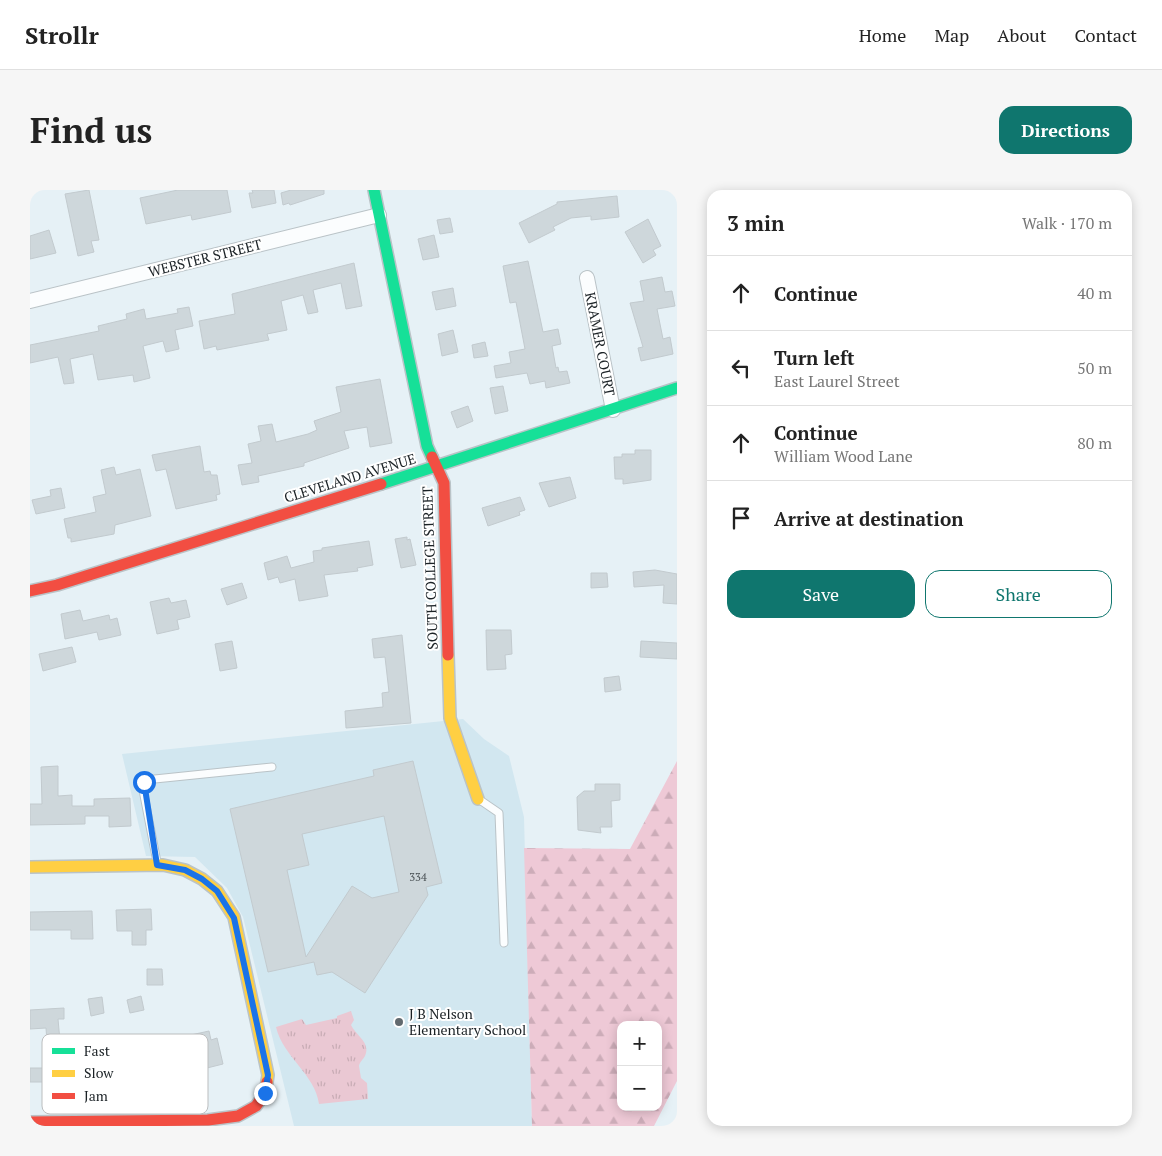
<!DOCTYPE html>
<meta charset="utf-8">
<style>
body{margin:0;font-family:"PT Serif",serif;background:#f6f6f6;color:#222}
.controls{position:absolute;right:15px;bottom:15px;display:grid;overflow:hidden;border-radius:10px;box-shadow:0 2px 12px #0003}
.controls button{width:45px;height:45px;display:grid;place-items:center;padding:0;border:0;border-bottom:1px solid #e0e0e0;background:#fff;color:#222;font:25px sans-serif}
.stop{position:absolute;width:15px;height:15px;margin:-11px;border:4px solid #1a73e8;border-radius:50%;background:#fff}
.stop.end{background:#1a73e8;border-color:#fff;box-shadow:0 1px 5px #0008}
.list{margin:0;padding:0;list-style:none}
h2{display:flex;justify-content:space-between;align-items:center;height:65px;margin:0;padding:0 20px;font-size:21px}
h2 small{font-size:16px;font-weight:400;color:#767676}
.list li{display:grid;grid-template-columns:32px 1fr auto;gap:15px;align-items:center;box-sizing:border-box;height:75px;padding:0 20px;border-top:1px solid #e0e0e0}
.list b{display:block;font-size:19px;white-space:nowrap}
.list p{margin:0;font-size:16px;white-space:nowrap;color:#767676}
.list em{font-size:16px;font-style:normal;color:#767676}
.actions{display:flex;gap:10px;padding:15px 20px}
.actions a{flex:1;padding:11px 0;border:1px solid #0f766e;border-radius:15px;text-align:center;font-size:18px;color:#0f766e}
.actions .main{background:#0f766e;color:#fff}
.icon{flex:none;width:28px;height:28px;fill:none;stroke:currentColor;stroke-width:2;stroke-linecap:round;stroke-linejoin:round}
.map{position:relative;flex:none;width:647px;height:936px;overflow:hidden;border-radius:15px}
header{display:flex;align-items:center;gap:30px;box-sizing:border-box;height:70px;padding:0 25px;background:#fff;border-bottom:1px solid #e0e0e0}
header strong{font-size:24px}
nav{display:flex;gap:28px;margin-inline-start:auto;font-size:18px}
.intro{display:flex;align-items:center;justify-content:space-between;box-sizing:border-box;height:120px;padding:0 30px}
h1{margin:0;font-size:35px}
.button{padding:12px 22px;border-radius:15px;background:#0f766e;color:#fff;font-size:18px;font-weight:700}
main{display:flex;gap:30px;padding:0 30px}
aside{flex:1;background:#fff;border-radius:15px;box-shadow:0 2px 12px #0003}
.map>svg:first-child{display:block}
.built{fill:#d2e7f0}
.grass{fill:url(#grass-tufts)}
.forest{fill:url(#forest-firs);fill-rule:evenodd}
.building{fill:#ced7db;stroke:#c2cace;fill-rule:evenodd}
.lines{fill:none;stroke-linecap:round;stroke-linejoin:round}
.lane-casing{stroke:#bac3c7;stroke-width:9}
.street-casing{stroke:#bac3c7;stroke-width:16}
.fast-casing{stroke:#bac3c7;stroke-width:14}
.slow-casing{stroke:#bac3c7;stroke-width:14}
.jam-casing{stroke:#bac3c7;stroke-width:14}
.lane{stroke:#fbfdfe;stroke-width:7}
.street{stroke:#fbfdfe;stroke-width:14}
.fast{stroke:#16e098;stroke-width:11}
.slow{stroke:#ffcf43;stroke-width:11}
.jam{stroke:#f24e42;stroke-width:11}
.route{stroke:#1a73e8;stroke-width:6}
.poi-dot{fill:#626a6f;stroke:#fff;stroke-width:2}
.labels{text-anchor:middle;stroke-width:4;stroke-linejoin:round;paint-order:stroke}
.number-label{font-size:11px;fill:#484f53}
.street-label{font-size:14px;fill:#1b2226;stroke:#fff}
.poi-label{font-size:14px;fill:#1b2226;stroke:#fff;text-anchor:start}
.key{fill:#fff;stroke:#bbbdbe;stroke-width:1}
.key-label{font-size:14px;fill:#1b2226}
</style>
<header>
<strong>Strollr</strong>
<nav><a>Home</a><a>Map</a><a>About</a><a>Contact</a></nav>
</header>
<div class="intro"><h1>Find us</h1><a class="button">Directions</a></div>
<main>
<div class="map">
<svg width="647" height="936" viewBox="0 0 647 936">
<defs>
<pattern id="grass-tufts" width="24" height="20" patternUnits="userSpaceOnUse" patternTransform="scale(1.25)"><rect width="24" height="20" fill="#eac8d3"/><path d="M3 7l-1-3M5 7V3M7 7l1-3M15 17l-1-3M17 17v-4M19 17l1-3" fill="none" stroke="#c8acb5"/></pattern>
<pattern id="forest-firs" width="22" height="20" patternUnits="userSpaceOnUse" patternTransform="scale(1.25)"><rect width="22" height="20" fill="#eec9d6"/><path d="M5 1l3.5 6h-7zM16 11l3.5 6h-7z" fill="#ccacb8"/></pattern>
</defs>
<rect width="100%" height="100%" fill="#e6f1f6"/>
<path class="built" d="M433,529L454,549L479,566L494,627L502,936H264L213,727L197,698L165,667L116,666L92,564Z"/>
<path class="grass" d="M321,821L324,830L321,835C326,846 341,852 335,866C333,870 330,871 329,876L331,888L337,893L338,909L289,914C285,884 253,867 246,837L272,829L276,835L307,828V826Z"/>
<path class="forest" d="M647,571V891L624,936H502L494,658L600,659ZM591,835H628V917H591Z"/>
<path class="building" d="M59,0L69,50L61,51L64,62L48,66L35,4Z
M148,0H197L201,22L162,30L161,25L116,34L110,8Z
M222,0H244L246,13L222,18L219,3H223Z
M261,0H294V4L260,15L259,13L253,15L251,3Z
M587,6L589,27L561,30V26L541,28L523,37L525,40L499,53L489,33L527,14V12Z
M420,28L423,42L410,44L407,30Z
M618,29L631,56L623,60L626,65L613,73L595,42Z
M19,40L26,63L0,69V46Z
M404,45L409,67L393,70L388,49Z
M498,71L513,142L528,139L531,154L522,156L526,178L528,177L529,182L537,181L540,193L516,198L515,191L500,194L497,183L466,188L464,176L481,173L479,162L495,159L486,112L480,113L473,76Z
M324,73L332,116L316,119L311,93L283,100L288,122L278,124L273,105L251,111L257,140L237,144L239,150L187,160L186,156L174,159L169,131L205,124L202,104Z
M632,87L635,102L642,101L645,116L627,119L633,149L640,147L643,164L611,171L608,158L613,157L600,113L614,111L610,91Z
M423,98L426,116L406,120L402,102Z
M159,117L163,136L145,140L149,159L136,162L133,151L113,156L120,188L104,192L103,185L68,190L63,164L40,169L44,193L34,194L28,167L0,173V155L69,141L68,136L97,129L96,124L114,119L116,129L148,123L147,119Z
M423,140L428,162L412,166L408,144Z
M455,152L458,166L444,168L442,155Z
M350,189L362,253L340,257L337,237L314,241L319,258L274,273V276L228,286L229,292L212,295L208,275L222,273L218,254L231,251L228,236L242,234L246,252L278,244L287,240L284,231L311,222L306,197Z
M473,196L478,221L465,224L460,198Z
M438,216L443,231L427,238L421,222Z
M170,256L174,282L180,281L181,285H187L190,304L186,305L187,310L146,319L136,279L126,281L122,265Z
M605,260H621V290L593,294V289H585L584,267H592V264H605Z
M84,277L86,285L110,279L121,326L85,335L84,344L41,352V348H38L34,329L66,322L63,307L76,304L71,280Z
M540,287L546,308L519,317L509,293Z
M31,298L35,318L6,324L2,310L21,306L20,300Z
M490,307L495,320L489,322L490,325L458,336L452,318Z
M377,347V350L380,349L386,375L371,378L365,349Z
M339,351L343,375L327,378L328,381L294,385L298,406L269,411L265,389L250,393L248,387L238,390L234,373L257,366L261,378L284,372L283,361L292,360V358Z
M625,380L647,384V414L633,413L634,395L604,397L603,382Z
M561,383H577L578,397L561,398Z
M212,393L217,408L197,415L191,399Z
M139,408L141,413L156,410L160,427L147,430L149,439L127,444L120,412Z
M50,420L53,431L79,425L80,430L87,428L91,445L69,450L67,442L35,449L31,424Z
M456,440H481L482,464L475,465L476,479L457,480Z
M372,445L381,533L316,538L315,521L353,517L352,503L359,502L355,467L344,468L342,449Z
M202,451L207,478L190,481L185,454Z
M611,451L647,453V469L610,467Z
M42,457L46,472L13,481L9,464Z
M589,486L591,500L575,502L574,488Z
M383,571L412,693L396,697L398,705L335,803L302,782L287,785L284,772L238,782L200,619L344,586L343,580ZM354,626L369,702L342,708L322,696L276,767L257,680L279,675L272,644Z
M28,576V606L42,605V616H64V609L100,608L101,636L79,637V626H55V634L0,635V614H12L11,577Z
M565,594H590V610L581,611L582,637H570L571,643L548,640L547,607L554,601H565Z
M121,719L122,740H116V755H102V741H87L86,720Z
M62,721L63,749H41V740H0V722Z
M117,779H132L133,795H117Z
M111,806L114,820L100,823L97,810Z
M72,807L74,823L61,826L58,809Z
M34,818V829H28L30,851L17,852L16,838L0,839V820Z
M179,841L181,850L187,848L193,874L177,878L172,862L151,867L153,876L105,887L104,884L81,889L76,860L92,857L93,862L116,857L118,863L139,859L138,850Z
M0,878H23L24,892H0Z"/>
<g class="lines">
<g class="lane-casing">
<path id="lane" d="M450,610L469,623L474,753
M127,672L112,595L115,590L242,577"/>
</g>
<g class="street-casing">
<path id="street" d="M557,88L583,220
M0,111L349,25"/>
</g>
<g class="fast-casing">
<path id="fast" d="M344,0L397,256L402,267
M351,294L647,198"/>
</g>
<g class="slow-casing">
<path id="slow" d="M418,465L420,528L448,609
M0,677L133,675L155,680L172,689L187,701L204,727L238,885L237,892"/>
</g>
<g class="jam-casing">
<path id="jam" d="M402,267L414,293L418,465
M0,401L27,395L351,294
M0,932L178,930L208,926L226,916L235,903L237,892"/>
</g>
<use href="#lane" class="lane"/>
<use href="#street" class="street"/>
<use href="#fast" class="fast"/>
<use href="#slow" class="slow"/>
<use href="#jam" class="jam"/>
</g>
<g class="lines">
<path class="route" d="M114,592L127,675L155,680L172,689L187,701L204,728L238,885L235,903"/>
</g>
<circle class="poi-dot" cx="369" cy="832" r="5"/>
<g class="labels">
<g class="number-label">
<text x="388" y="691">334</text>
</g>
<g class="street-label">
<text transform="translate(175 68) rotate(-14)" y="5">WEBSTER STREET</text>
<text transform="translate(570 154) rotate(79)" y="5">KRAMER COURT</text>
<text transform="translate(320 288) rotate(-17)" y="5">CLEVELAND AVENUE</text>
<text transform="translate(400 378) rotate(-92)" y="5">SOUTH COLLEGE STREET</text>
</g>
<g class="poi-label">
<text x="379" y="829">J B Nelson<tspan x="379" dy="16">Elementary School</tspan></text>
</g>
</g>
<rect x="12" y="844" width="166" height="80" rx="8" class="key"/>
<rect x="22" y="858" width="23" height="6" fill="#16e098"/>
<rect x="22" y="880" width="23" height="7" fill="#ffcf43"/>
<rect x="22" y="903" width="23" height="6" fill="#f24e42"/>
<g class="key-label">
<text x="54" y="866">Fast</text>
<text x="54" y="888">Slow</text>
<text x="54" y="911">Jam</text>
</g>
</svg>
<div class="controls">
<button>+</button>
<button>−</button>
</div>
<div class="stop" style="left:114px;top:592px"></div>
<div class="stop end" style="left:235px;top:903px"></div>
</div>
<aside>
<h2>3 min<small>Walk · 170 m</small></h2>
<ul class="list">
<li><svg class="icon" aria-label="ahead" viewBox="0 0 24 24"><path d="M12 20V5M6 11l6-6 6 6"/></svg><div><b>Continue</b></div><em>40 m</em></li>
<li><svg class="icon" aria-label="left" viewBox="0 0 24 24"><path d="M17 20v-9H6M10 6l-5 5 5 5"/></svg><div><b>Turn left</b><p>East Laurel Street</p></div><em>50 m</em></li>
<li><svg class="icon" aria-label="ahead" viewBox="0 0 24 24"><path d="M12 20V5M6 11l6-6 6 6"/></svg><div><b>Continue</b><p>William Wood Lane</p></div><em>80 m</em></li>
<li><svg class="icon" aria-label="arrive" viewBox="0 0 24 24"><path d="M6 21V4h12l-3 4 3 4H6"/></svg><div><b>Arrive at destination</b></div></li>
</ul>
<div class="actions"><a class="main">Save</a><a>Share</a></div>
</aside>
</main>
